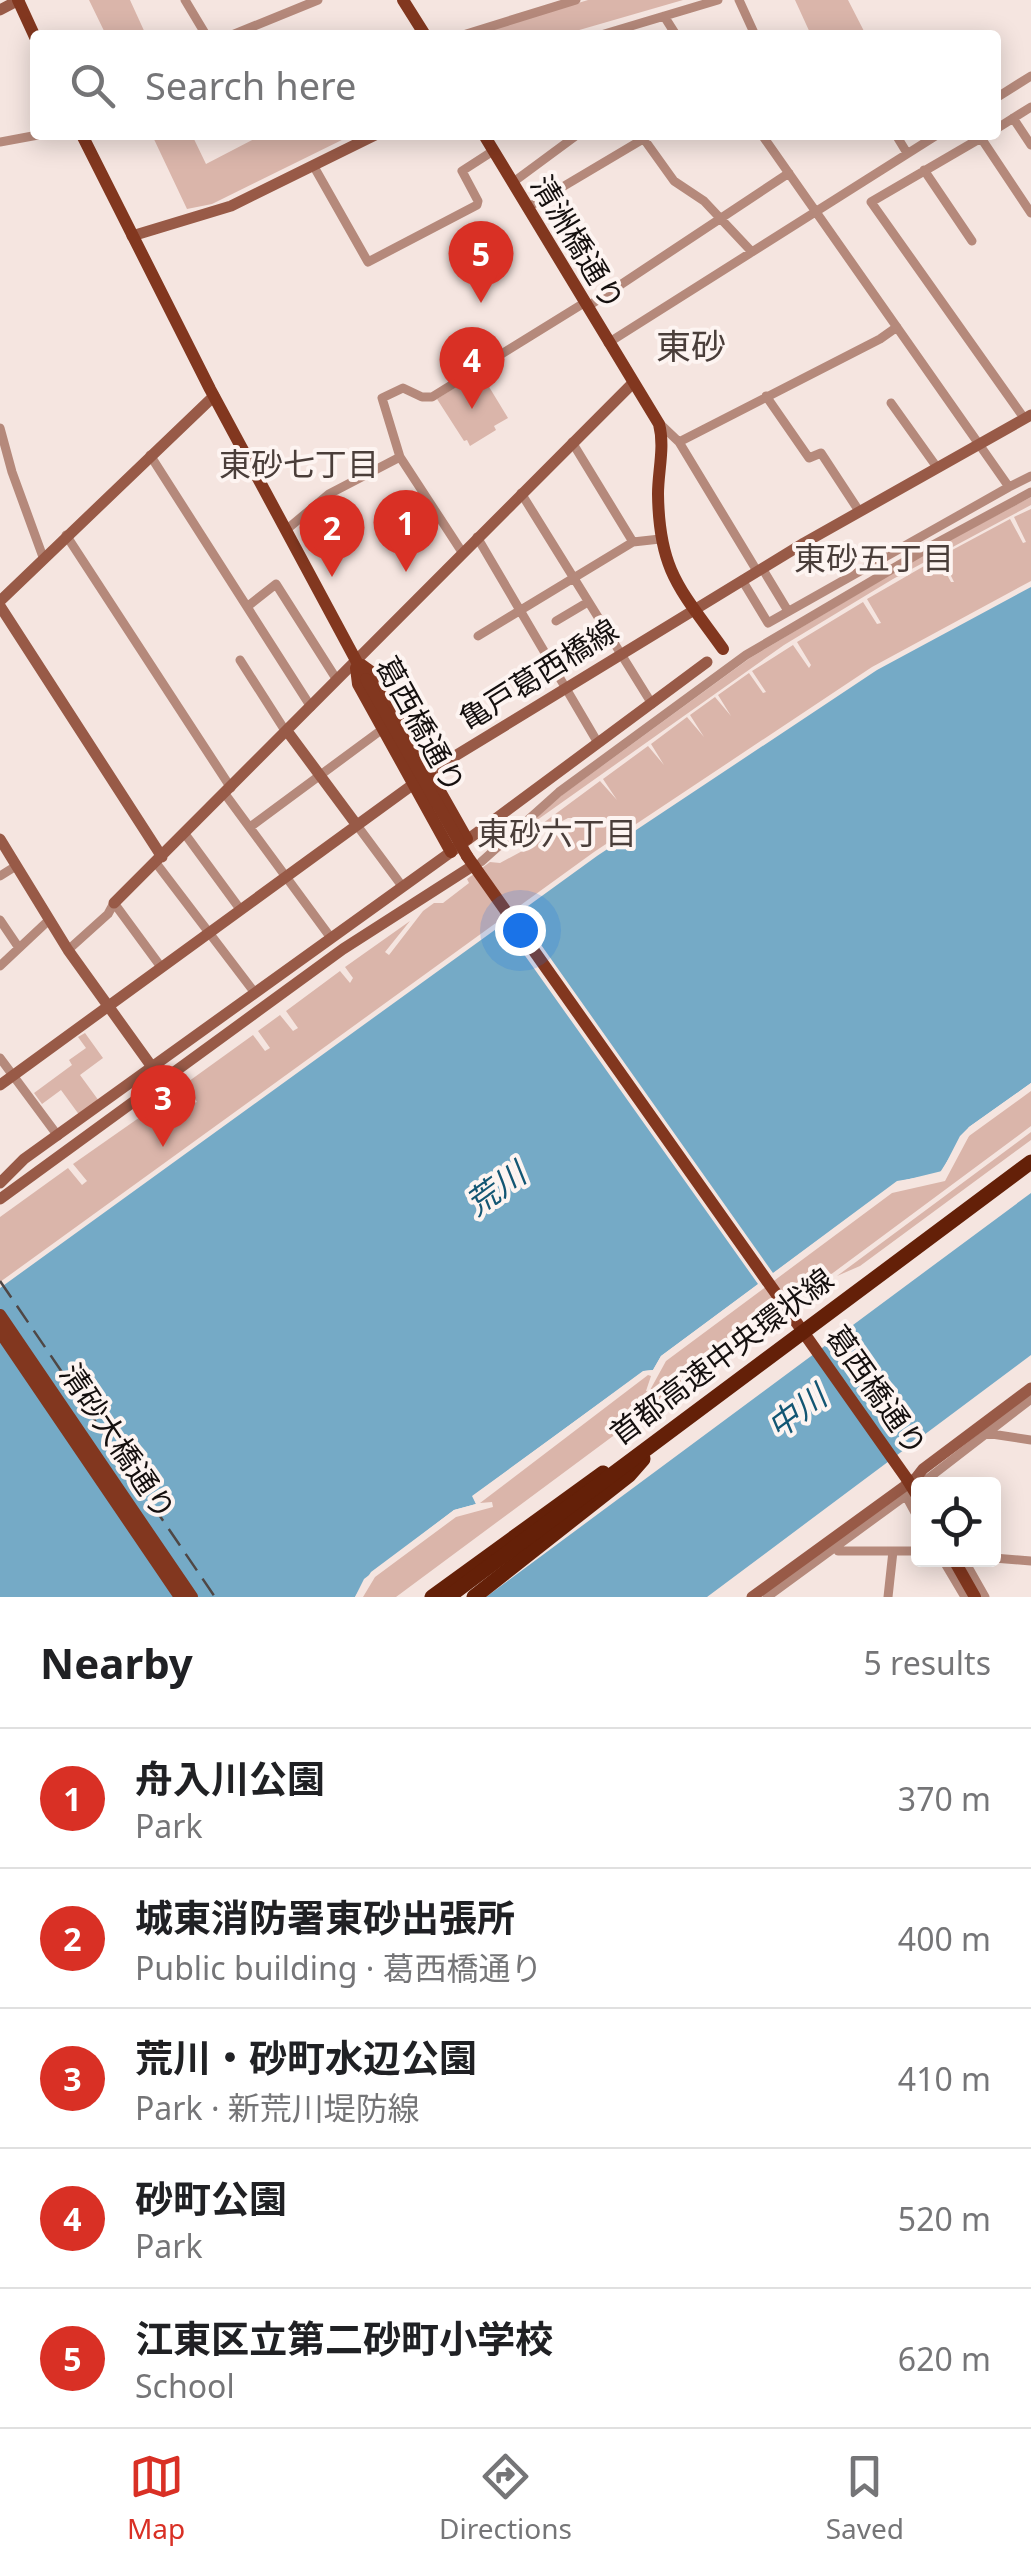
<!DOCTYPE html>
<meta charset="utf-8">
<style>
body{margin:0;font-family:"Noto Sans","Noto Sans JP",sans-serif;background:#f6f6f6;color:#202124}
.controls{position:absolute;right:30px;bottom:30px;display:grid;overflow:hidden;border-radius:10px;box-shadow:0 5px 25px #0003}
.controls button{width:90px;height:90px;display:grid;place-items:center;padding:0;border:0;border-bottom:2px solid #e0e0e0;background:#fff;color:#202124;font:50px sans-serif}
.you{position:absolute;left:520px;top:930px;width:35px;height:35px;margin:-25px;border:8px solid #fff;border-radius:50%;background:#1a73e8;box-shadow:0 0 0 15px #1a73e833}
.badge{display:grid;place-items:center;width:65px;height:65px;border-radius:50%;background:#d93025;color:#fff;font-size:32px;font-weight:700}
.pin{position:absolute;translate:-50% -82px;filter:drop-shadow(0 2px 5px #0008)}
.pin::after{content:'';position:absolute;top:52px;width:35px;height:30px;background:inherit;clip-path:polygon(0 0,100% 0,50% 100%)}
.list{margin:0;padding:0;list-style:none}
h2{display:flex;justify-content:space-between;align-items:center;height:130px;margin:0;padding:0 40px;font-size:42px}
h2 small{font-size:32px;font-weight:400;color:#757577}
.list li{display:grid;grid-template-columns:65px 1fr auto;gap:30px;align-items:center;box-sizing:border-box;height:140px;padding:0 40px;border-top:2px solid #e0e0e0}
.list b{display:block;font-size:38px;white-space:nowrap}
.list p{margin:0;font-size:32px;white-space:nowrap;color:#757577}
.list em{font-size:32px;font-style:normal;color:#757577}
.icon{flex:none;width:55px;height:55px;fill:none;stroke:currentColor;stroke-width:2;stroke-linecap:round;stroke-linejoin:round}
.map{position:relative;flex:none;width:1031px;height:1597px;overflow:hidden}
.search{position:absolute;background:#fff;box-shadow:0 5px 25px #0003;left:30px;right:30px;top:30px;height:110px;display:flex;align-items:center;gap:25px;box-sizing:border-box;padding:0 35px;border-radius:10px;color:#757577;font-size:38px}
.sheet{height:830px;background:#fff}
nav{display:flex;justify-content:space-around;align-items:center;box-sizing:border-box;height:140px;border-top:2px solid #e0e0e0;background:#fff;font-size:28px;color:#757577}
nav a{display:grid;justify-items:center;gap:5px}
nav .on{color:#d93025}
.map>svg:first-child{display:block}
.green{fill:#dab5aa}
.water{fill:#75aac6}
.pier{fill:#f5e5e0}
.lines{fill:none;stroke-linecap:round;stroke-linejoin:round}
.street{stroke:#b5897b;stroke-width:9}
.secondary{stroke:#985a47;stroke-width:11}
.primary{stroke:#82371f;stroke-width:12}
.highway{stroke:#642008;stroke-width:15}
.rail{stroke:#4f4745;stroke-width:2.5;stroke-dasharray:20 10;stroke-linecap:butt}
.primary-bridge{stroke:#82371f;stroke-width:12}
.highway-bridge{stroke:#642008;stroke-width:15}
.labels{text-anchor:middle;stroke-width:8;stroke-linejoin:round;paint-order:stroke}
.street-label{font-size:30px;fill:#15100f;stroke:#fdf4f1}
.neighbourhood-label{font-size:32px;fill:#4a3e3a;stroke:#fdf4f1}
.water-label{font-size:32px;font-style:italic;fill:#135673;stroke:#fdf4f1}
.quarter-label{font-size:35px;fill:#4a3e3a;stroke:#fdf4f1}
</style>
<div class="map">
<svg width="1031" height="1597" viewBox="0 0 1031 1597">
<rect width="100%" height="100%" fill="#f5e5e0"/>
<path class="green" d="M89,0H130L146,35H106Z
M588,0H683L562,35H474Z
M795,0H848L866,35H811Z
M152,135H192L206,164L262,135H352L212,204L187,209Z
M480,372L508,418L494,426L496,430L470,446L467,440L464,441L437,399Z
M1031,497V505L893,579L784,645L516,835L543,809L750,658L935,548Z
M1031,509V581L872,667L594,852L0,1282V1217L68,1168L82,1185L87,1181L73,1164L153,1108L166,1124L170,1120L158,1104L181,1087L193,1103L197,1102L185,1084L253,1035L265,1051L270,1048L258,1031L280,1015L293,1031L298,1028L286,1011L340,971L350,983L353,978L345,967L410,921L385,952L389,955L423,911L434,903H443L469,883L467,879L490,862L500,863L572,824L581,825L591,818H568L508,849L600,781L617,800L603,779L648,746L664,765L651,744L687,717L704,737L690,715L715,697L731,716L718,695L749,673L763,693L766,692L752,671L793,645L809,668L811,665L797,642L863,602L877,624L881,623L867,599L938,558L951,582H954L941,556L1010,519L1023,543L1026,542L1014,517Z
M85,1033L103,1058L80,1075L99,1101L80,1116L61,1090L42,1104L34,1093L72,1065L69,1060L86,1048L78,1037Z
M1031,1091V1126L396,1597H363L375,1577L456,1517L493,1507L492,1502L480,1503L648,1375L651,1376L646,1391L649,1392L666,1361L892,1193L945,1181L969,1136Z
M1031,1132V1140L860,1266L837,1276Z"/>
<path class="water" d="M1031,587V1083L969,1127L960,1136L942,1171L897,1182L661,1356L653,1370L643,1371L473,1496L476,1504L454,1510L364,1579L355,1597H0V1288L597,856L877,670Z
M1031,1193V1355L707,1597H486Z"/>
<path class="pier" d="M515,908L773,1273L897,1181L939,1174L969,1127L1031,1083V1089L972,1131L942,1178L899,1186L665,1360L656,1374L645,1375L479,1498V1508L456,1514L375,1576L361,1597H355L371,1572L454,1510L476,1504L472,1496L644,1371L653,1370L661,1356L758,1284L499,919Z"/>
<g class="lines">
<path class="street" d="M185,0L206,35
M739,0L755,35
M664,16L676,35
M232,35L318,0
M463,35L576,0
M601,35L718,0
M996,98L1031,76
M1013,118L1031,145
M996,129L1031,107
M641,135L674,181L704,201L752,252
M762,135L1009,487L1031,476
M896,135L907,153
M986,135L871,202L1024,418
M981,138L1031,213
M0,142L38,135
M313,165L368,262L477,205L478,201L462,171L493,151
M924,170L972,241
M512,183L577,135
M527,208L650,135
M587,307L789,173
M608,343L937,135
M766,396L809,458L821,453L859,511
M891,403L936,466
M658,422L679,442L757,571
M0,428L12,472L43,557
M572,442L633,542
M679,442L880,339L897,327
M150,455L311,707
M521,493L652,704
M286,530L329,494L400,457
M66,535L231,788
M477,537L598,743
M462,552L400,457L382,398L403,388L422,397H432L584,303
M762,568L788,611
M742,580L768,623L1009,487
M248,606L276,584L337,680
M556,621L588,602
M478,636L633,542L660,539
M240,660L286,732
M225,794L331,938
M356,824L402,886
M250,827L384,728
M185,834L240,909
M481,862L559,792L746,655L933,545L1031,492
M156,863L255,993
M0,876L16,866
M0,920L19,948
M68,950L108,914L114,903L161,967
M0,966L49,920
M0,1058L58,1136
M985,1433L1031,1440
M921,1484L1031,1399
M905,1494L918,1518
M834,1544L838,1551H918
M994,1558L1031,1561
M943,1560L965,1597
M964,1560L985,1597
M767,1597L916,1488
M888,1597L893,1551"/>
<path class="secondary" d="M0,10L19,0
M132,236L231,206L375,135
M0,601L214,396
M0,606L162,857
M287,731L356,824
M0,839L68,950L152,1067
M114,903L633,383
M0,1085L437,767L804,543L1031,415
M0,1183L24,1159L451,852L707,662
M0,1199L343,949L474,865
M752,1597L916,1478L923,1469L1031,1388"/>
<path class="primary" d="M18,0L35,37
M403,0L425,35
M82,135L210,389L366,679
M484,135L659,424C665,447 658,471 658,494C659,571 680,589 723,649
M362,665L373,673L467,839
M356,668L358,684L451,852
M467,856L907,1479
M0,1315L192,1597
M0,1332L180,1597
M954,1560L975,1597"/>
<path class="highway" d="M432,1597L603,1473
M474,1597L629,1475L643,1459"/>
<path class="rail" d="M0,1281L215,1597"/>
<path class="primary-bridge" d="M366,679L467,856
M907,1479L918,1497"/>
<path class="highway-bridge" d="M448,1597L1031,1162"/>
</g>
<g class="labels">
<g class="street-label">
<text transform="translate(577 243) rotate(59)" y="10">清洲橋通り</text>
<text transform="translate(539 675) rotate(-32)" y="10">亀戸葛西橋線</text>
<text transform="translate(420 725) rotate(61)" y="10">葛西橋通り</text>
<text transform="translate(722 1357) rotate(-37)" y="10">首都高速中央環状線</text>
<text transform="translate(876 1391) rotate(55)" y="10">葛西橋通り</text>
<text transform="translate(117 1442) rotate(56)" y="10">清砂大橋通り</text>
</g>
<g class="neighbourhood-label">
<text x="299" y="476">東砂七丁目</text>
<text x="874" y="570">東砂五丁目</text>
<text x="557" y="845">東砂六丁目</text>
</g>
<g class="water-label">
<text transform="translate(496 1189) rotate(-36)" y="11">荒川</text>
<text transform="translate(797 1412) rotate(-37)" y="11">中川</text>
</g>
<g class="quarter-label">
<text x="691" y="359">東砂</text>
</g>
</g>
</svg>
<div class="controls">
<button><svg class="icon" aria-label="locate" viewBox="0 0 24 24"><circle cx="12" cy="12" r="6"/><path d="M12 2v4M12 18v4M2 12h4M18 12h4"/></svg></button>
</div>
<div class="you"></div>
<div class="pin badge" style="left:406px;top:572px">1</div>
<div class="pin badge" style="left:332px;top:577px">2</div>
<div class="pin badge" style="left:163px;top:1147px">3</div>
<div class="pin badge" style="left:472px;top:409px">4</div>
<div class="pin badge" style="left:481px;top:303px">5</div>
<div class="search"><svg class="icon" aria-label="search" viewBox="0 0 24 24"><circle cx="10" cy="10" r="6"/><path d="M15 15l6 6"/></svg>Search here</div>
</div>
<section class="sheet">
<h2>Nearby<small>5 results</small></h2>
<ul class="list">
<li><span class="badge">1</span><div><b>舟入川公園</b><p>Park</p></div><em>370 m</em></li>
<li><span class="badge">2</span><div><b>城東消防署東砂出張所</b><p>Public building · 葛西橋通り</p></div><em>400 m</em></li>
<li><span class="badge">3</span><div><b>荒川・砂町水辺公園</b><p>Park · 新荒川堤防線</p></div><em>410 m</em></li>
<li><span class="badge">4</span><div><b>砂町公園</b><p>Park</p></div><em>520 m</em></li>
<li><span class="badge">5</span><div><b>江東区立第二砂町小学校</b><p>School</p></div><em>620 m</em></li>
</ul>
</section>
<nav>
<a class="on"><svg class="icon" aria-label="map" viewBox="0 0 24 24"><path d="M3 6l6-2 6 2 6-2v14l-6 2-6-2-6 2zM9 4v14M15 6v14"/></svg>Map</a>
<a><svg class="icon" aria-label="directions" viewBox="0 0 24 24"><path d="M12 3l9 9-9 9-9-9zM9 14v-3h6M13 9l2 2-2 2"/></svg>Directions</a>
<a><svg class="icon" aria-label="saved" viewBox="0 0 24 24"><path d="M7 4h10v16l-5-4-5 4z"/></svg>Saved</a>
</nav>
